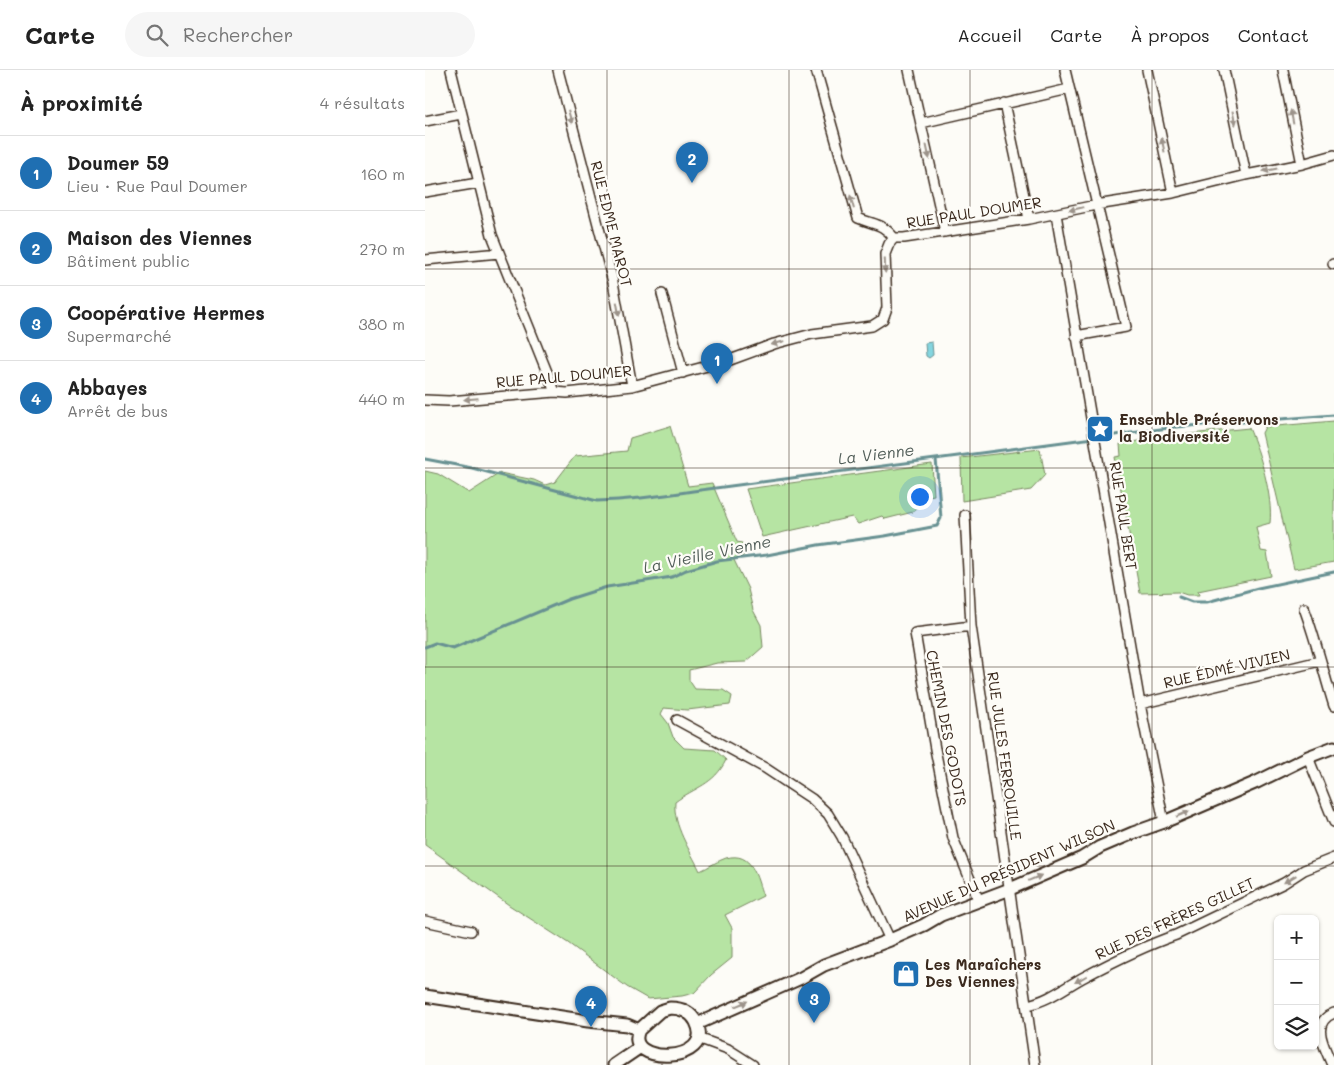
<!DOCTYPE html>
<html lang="fr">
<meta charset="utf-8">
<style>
body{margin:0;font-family:Mali,sans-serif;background:#f6f6f6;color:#222}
.controls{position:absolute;right:15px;bottom:15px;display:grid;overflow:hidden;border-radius:8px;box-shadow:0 1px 4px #0004}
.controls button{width:45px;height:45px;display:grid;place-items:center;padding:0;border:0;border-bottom:1px solid #e0e0e0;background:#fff;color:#222;font:25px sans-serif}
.you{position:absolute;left:494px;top:426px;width:18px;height:18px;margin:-12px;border:4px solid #fff;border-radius:50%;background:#1a73e8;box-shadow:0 0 0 8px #1a73e833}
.badge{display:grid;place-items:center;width:32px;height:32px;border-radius:50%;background:#1f6fb2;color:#fff;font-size:16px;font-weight:700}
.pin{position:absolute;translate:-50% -41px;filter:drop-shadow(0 1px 2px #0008)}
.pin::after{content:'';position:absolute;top:26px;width:18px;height:15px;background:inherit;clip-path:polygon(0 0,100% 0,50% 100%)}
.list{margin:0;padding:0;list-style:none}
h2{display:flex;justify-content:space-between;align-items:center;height:65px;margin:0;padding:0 20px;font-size:21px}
h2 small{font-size:16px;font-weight:400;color:#767676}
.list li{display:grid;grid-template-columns:32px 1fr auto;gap:15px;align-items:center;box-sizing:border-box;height:75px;padding:0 20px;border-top:1px solid #e0e0e0}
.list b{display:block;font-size:19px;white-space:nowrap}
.list p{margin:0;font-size:16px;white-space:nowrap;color:#767676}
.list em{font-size:16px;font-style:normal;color:#767676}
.icon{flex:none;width:28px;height:28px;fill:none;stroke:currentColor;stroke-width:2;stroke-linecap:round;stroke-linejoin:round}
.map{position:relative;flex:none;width:909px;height:995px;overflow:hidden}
header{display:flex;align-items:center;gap:30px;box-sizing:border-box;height:70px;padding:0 25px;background:#fff;border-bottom:1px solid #e0e0e0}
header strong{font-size:24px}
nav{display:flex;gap:28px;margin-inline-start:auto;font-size:18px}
.search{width:350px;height:45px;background:#f6f6f6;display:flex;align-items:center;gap:12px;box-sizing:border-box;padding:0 18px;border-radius:28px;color:#767676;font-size:19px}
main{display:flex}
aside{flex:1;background:#fff}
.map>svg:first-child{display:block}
.green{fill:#b6e4a3;stroke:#788760}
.water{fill:#84d5df;stroke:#679192}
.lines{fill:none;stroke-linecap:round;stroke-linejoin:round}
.stream{stroke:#679192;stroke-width:3}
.minor-casing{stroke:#3b2a1e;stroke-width:12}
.tertiary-casing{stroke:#3b2a1e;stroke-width:15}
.minor{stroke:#fdfcf7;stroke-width:9}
.tertiary{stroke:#fdfcf7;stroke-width:11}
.oneway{fill:#9c938a}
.grid{fill:none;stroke:#3b2a1e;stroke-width:1;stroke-opacity:0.55}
.labels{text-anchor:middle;stroke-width:4.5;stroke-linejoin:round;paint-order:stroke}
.street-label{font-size:15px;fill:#3b2a1e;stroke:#fdfcf7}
.poi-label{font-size:15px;font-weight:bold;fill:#3b2a1e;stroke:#fdfcf7;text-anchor:start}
.water-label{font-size:16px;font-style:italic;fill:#515d58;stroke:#fdfcf7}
</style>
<header>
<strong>Carte</strong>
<div class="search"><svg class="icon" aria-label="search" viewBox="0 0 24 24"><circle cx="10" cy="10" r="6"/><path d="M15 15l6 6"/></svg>Rechercher</div>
<nav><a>Accueil</a><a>Carte</a><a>À propos</a><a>Contact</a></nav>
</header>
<main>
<aside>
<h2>À proximité<small>4 résultats</small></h2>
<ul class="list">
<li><span class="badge">1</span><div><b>Doumer 59</b><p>Lieu · Rue Paul Doumer</p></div><em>160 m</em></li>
<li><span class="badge">2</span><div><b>Maison des Viennes</b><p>Bâtiment public</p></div><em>270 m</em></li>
<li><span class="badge">3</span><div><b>Coopérative Hermes</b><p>Supermarché</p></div><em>380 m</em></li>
<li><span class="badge">4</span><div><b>Abbayes</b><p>Arrêt de bus</p></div><em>440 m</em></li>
</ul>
</aside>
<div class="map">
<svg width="909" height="995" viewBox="0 0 909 995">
<rect width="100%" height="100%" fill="#fdfcf7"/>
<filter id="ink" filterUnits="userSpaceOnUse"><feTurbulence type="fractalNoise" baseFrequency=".02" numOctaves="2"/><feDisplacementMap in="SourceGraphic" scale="10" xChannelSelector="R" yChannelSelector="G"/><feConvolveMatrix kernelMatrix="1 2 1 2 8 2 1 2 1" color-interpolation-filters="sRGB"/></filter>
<g filter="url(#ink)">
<path class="green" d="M909,351V492L869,499L837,363L840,357Z
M245,356L263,416L287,413L312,472L317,473L321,484L309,490L323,519L328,540L336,555L338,577L321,592L292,593L264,600V610L270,619L298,620L307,626L305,635L262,640L239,638L236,644L243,653L248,667L259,678L290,680L301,690C289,715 270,717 250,732C248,756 265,780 275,801C284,797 292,791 301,788C328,781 331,807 338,826L300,845L307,858V888L286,905L269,923L257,926L223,929L202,917L143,873L84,835L0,775V401L13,404L44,423L75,403L109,410L120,415L130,412L150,386L202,381L205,368Z
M824,358C835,383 848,426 845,453L831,457L836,481L842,482L846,506L773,521L774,525H762L753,522L715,523L690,387L696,386L695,374L745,366Z
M615,379L620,405L606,420L537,431L536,388Z
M507,394L509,425L499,427L488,442L460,449L457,446L433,454L427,447L337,467L321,419Z"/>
<path class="water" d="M507,272L508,285L504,288L501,286L500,273Z"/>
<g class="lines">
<path class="stream" d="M0,389L47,398L172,431C205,430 236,426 268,421L751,357L909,345
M754,527L767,532H782L833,518L909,502
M0,577L10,573L28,578L144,529L182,517L247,507L261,500L292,491L342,485L393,475L460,466L512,456L516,448L511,389"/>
<g class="minor-casing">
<path id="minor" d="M26,0L67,165L130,322
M133,0L188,212L207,316
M391,0L433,148C449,155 458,153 469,168
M484,0L520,162
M640,0L701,257L651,266
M722,0L748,123
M799,0L821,105
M858,0L877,94
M579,33L604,149
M0,51L36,44
M496,53L644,19
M0,122L53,113
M631,144L715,634L739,752
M0,190L74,183
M908,194H909
M237,224L258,303
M0,330L24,331L130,322L142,323L207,316L305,290L349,274L387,264L447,256L458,249L462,238L460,184L464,174L469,168H479L604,149L671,135L748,123L821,105L877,94L909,85
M540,445L546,556L490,563L510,679L528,768L554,831
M879,538C891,570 899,604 909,636
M546,556L610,995
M715,634L895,591
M252,650L340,698L387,729L403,744L417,767L465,870
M883,687L909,752
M0,851L46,861
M602,935C623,931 639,918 657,908C687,892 719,876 751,865L859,813L879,800L909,788
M273,968L303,979L328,995
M907,995C900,977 884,953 909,943"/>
</g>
<g class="tertiary-casing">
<path id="tertiary" d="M0,926L163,951L202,955L214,960
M245,938C256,938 266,942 271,952C293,995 196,995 214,960L235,941Z
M272,954L376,908L399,895L465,870L499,855L516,845L585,819L657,788L675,777L708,763L739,752L832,712L883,687L909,677
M189,995L214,978"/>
</g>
<use href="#minor" class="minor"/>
<use href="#tertiary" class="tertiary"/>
</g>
<defs><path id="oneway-solid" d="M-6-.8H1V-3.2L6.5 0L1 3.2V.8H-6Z" transform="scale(1.25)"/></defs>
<g class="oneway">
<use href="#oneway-solid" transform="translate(145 47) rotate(75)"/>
<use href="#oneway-solid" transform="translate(867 47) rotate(-101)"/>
<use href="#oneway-solid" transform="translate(809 48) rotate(78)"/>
<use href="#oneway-solid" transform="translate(738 75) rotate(-102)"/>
<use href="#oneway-solid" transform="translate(503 82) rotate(78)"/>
<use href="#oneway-solid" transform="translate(845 100) rotate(169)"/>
<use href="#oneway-solid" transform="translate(427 132) rotate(-105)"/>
<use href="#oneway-solid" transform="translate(651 139) rotate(167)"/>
<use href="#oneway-solid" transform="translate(460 196) rotate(88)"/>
<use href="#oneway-solid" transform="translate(193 239) rotate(80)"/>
<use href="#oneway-solid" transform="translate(353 273) rotate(165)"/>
<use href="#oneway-solid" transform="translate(46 329) rotate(175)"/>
<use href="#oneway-solid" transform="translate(758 744) rotate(-23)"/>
<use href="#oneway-solid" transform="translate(610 808) rotate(-23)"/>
<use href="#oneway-solid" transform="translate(865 809) rotate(149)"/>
<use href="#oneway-solid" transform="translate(656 909) rotate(150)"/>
<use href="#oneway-solid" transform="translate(316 934) rotate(-23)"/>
</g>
</g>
<path class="grid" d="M182,0V995M364,0V995M545,0V995M727,0V995M0,199H909M0,398H909M0,597H909M0,796H909"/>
<defs>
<g id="sight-square" transform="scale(1.4375)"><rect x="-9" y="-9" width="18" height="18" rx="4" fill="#1f6fb2" stroke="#fdfcf7"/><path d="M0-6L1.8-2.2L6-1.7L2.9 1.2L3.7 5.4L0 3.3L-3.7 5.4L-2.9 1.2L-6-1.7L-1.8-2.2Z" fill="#fff"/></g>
<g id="shop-square" transform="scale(1.4375)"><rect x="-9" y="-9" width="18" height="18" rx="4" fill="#1f6fb2" stroke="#fdfcf7"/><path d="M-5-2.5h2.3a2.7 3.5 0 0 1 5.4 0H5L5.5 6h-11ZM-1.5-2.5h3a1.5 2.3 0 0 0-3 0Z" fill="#fff"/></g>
</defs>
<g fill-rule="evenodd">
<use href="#sight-square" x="675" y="359"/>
<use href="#shop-square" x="481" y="904"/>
</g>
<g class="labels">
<g class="street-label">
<text transform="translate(549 143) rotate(-9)" y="5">RUE PAUL DOUMER</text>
<text transform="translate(186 154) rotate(76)" y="5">RUE EDME MAROT</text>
<text transform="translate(139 307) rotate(-5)" y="5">RUE PAUL DOUMER</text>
<text transform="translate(698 446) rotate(81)" y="5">RUE PAUL BERT</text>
<text transform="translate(802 599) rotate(-13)" y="5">RUE ÉDMÉ VIVIEN</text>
<text transform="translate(521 658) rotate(79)" y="5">CHEMIN DES GODOTS</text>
<text transform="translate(579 686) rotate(82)" y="5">RUE JULES FERROUILLE</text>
<text transform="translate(584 801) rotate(-24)" y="5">AVENUE DU PRÉSIDENT WILSON</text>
<text transform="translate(750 849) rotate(-25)" y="5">RUE DES FRÈRES GILLET</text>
</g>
<g class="poi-label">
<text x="694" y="355">Ensemble Préservons<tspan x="694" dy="17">la Biodiversité</tspan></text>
<text x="500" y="900">Les Maraîchers<tspan x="500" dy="17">Des Viennes</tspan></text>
</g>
<g class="water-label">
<text transform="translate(451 384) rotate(-7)" y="6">La Vienne</text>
<text transform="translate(282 484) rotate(-12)" y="6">La Vieille Vienne</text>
</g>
</g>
</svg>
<div class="controls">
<button>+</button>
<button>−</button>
<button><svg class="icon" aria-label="layers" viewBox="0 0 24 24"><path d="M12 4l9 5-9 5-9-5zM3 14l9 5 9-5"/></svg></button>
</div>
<div class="you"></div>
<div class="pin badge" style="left:292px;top:314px">1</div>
<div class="pin badge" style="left:267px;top:113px">2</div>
<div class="pin badge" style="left:389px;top:953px">3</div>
<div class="pin badge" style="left:166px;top:957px">4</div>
</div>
</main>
